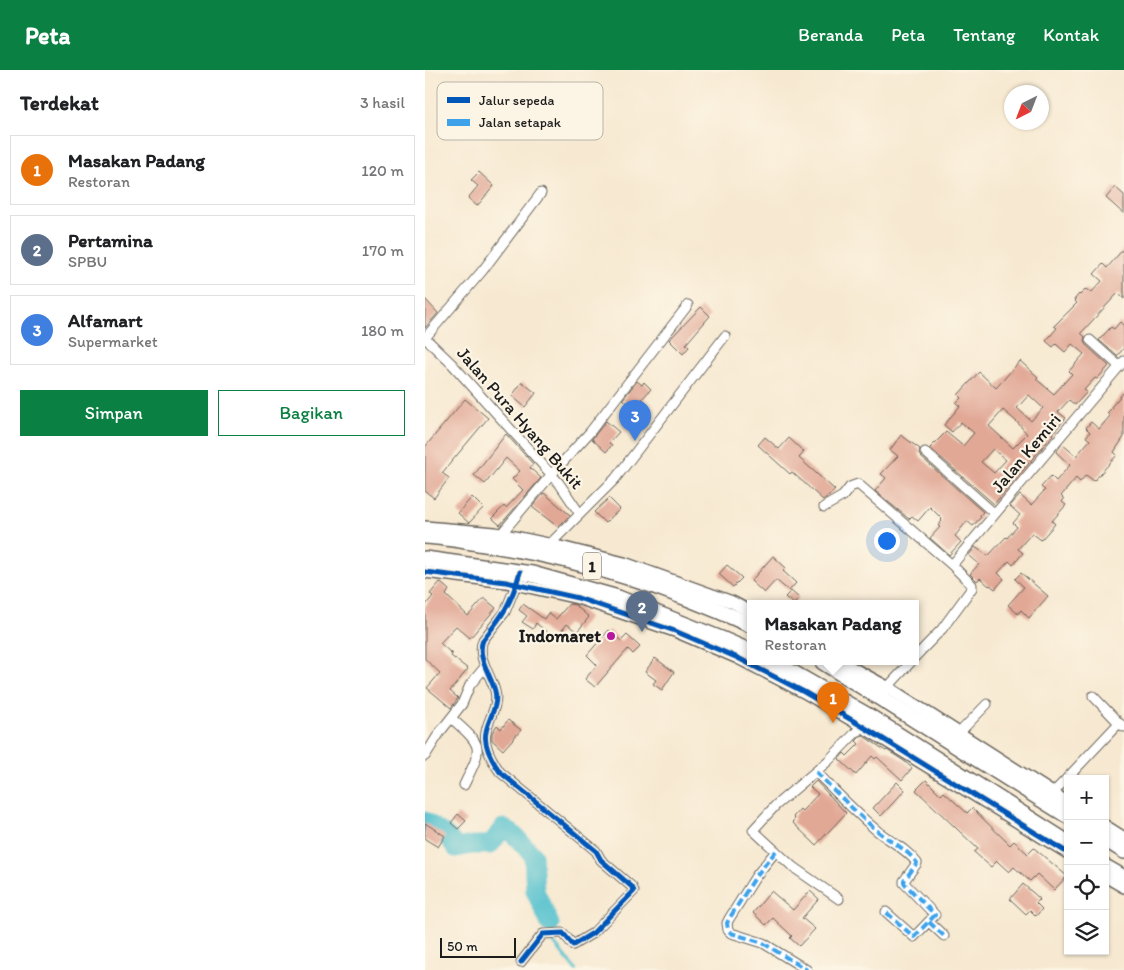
<!DOCTYPE html>
<html lang="id">
<meta charset="utf-8">
<style>
body{margin:0;font-family:Itim,sans-serif;background:#f2f2f2;color:#202124}
.controls{position:absolute;right:15px;bottom:15px;display:grid;overflow:hidden;border-radius:0px;box-shadow:0 1px 4px #0004}
.controls button{width:45px;height:45px;display:grid;place-items:center;padding:0;border:0;border-bottom:1px solid #e0e0e0;background:#fff;color:#202124;font:25px sans-serif}
.compass{position:absolute;left:579px;top:15px;width:45px;height:45px;border-radius:50%;background:#fff;box-shadow:0 1px 4px #0004;rotate:222deg}
.scale{position:absolute;left:15px;bottom:12px;width:76px;box-sizing:border-box;padding-left:5px;border:2px solid #1c1c1c;border-top:0;font-size:14px;line-height:18px;white-space:nowrap;color:#1c1c1c;-webkit-text-stroke:4px #fcf5e5;paint-order:stroke}
.you{position:absolute;left:461px;top:470px;width:18px;height:18px;margin:-12px;border:4px solid #fff;border-radius:50%;background:#1a73e8;box-shadow:0 0 0 8px #1a73e833}
.badge{display:grid;place-items:center;width:32px;height:32px;border-radius:50%;background:#0b8043;color:#fff;font-size:16px;font-weight:700}
.pin{position:absolute;translate:-50% -41px;filter:drop-shadow(0 1px 2px #0008)}
.pin::after{content:'';position:absolute;top:26px;width:18px;height:15px;background:inherit;clip-path:polygon(0 0,100% 0,50% 100%)}
.popup{position:absolute;left:322px;top:530px;width:172px;height:65px;box-sizing:border-box;display:grid;place-content:center;border-radius:0px;background:#fff;filter:drop-shadow(0 1px 4px #0005);font-size:16px;white-space:nowrap;color:#757577}
.popup b{font-size:19px;color:#202124}
.popup::after{content:'';position:absolute;left:50%;top:100%;margin-left:-10px;border:10px solid transparent;border-top-color:#fff}
.list{margin:0;padding:0;list-style:none}
h2{display:flex;justify-content:space-between;align-items:center;height:65px;margin:0;padding:0 20px;font-size:21px}
h2 small{font-size:16px;font-weight:400;color:#757577}
.list li{display:grid;grid-template-columns:32px 1fr auto;gap:15px;align-items:center;box-sizing:border-box;height:70px;margin:0 10px 10px;padding:0 10px;border:1px solid #e0e0e0;border-radius:0px}
.list b{display:block;font-size:19px;white-space:nowrap}
.list p{margin:0;font-size:16px;white-space:nowrap;color:#757577}
.list em{font-size:16px;font-style:normal;color:#757577}
.actions{display:flex;gap:10px;padding:15px 20px}
.actions a{flex:1;padding:11px 0;border:1px solid #0b8043;border-radius:0px;text-align:center;font-size:18px;color:#0b8043}
.actions .main{background:#0b8043;color:#fff}
.icon{flex:none;width:28px;height:28px;fill:none;stroke:currentColor;stroke-width:2;stroke-linecap:round;stroke-linejoin:round}
.map{position:relative;flex:none;width:699px;height:900px;overflow:hidden}
header{display:flex;align-items:center;gap:30px;box-sizing:border-box;height:70px;padding:0 25px;background:#0b8043;color:#fff}
header strong{font-size:24px}
nav{display:flex;gap:28px;margin-inline-start:auto;font-size:18px}
main{display:flex}
aside{flex:1;background:#fff}
.map>svg:first-child{display:block}
.lines{fill:none;stroke-linecap:round;stroke-linejoin:round}
.stream{stroke:#55c1ce;stroke-width:3}
.river{stroke:#55c1ce;stroke-width:19}
.building{fill:#e2a896;fill-rule:evenodd}
.minor-casing{stroke:#69645b;stroke-width:11}
.tertiary-casing{stroke:#69645b;stroke-width:14}
.trunk-casing{stroke:#69645b;stroke-width:18}
.minor{stroke:#fff;stroke-width:9}
.tertiary{stroke:#fff;stroke-width:11}
.trunk{stroke:#fff;stroke-width:15}
.quiet{stroke:#3da2ea;stroke-width:4;stroke-dasharray:8 4;stroke-linecap:butt}
.cycleway-casing{stroke:#fcf5e5;stroke-width:8}
.cycleway{stroke:#0057b8;stroke-width:5}
.poi-dot{fill:#b5179e;stroke:#fcf5e5;stroke-width:2}
.labels{text-anchor:middle;stroke-width:4.5;stroke-linejoin:round;paint-order:stroke}
.shield{fill:#fcf5e5;stroke:#5f5d58;stroke-width:1}
.shield-label{font-size:16px;font-weight:bold;fill:#1c1c1c}
.street-label{font-size:18px;fill:#1c1c1c;stroke:#fcf5e5}
.poi-label{font-size:18px;font-weight:bold;fill:#1c1c1c;stroke:#fcf5e5;text-anchor:end}
.key{fill:#fcf5e5;stroke:#b9b4a9;stroke-width:1}
.key-label{font-size:14px;fill:#1c1c1c}
</style>
<header>
<strong>Peta</strong>
<nav><a>Beranda</a><a>Peta</a><a>Tentang</a><a>Kontak</a></nav>
</header>
<main>
<aside>
<h2>Terdekat<small>3 hasil</small></h2>
<ul class="list">
<li><span class="badge" style="background:#e8710a">1</span><div><b>Masakan Padang</b><p>Restoran</p></div><em>120 m</em></li>
<li><span class="badge" style="background:#5c6f8a">2</span><div><b>Pertamina</b><p>SPBU</p></div><em>170 m</em></li>
<li><span class="badge" style="background:#3f7fe0">3</span><div><b>Alfamart</b><p>Supermarket</p></div><em>180 m</em></li>
</ul>
<div class="actions"><a class="main">Simpan</a><a>Bagikan</a></div>
</aside>
<div class="map">
<svg width="699" height="900" viewBox="0 0 699 900">
<rect width="100%" height="100%" fill="#fcf5e5"/>
<filter id="ink" filterUnits="userSpaceOnUse"><feTurbulence type="fractalNoise" baseFrequency=".02" numOctaves="2"/><feDisplacementMap in="SourceGraphic" scale="10" xChannelSelector="R" yChannelSelector="G"/><feConvolveMatrix kernelMatrix="1 2 1 2 8 2 1 2 1" color-interpolation-filters="sRGB"/></filter>
<filter id="wash" filterUnits="userSpaceOnUse"><feTurbulence type="fractalNoise" baseFrequency=".0096" numOctaves="4" result="noise"/><feDisplacementMap in="SourceGraphic" scale="20" xChannelSelector="R" yChannelSelector="G"/><feGaussianBlur stdDeviation="1.12" result="paint"/><feColorMatrix in="noise" values="0 0 0 0 0 0 0 0 0 0 0 0 0 0 0 0 0 1.4 0 .05"/><feComposite in="paint" operator="in"/></filter>
<g filter="url(#wash)">
<rect width="100%" height="100%" fill="#f7e9d1"/>
<g class="lines">
<path class="stream" d="M129,873L151,900"/>
<path class="river" d="M0,751L24,768L31,778L47,775H65L78,758L88,764L108,785L110,821L125,854"/>
</g>
<g id="blocks">
<path class="building" d="M54,102L69,116L52,136L43,128L53,116L46,110Z
M690,117L699,125V144L681,128Z
M699,178V229L693,223L656,263L660,267L659,271L661,275L684,296L672,309L670,308L659,320L662,322L650,335L644,330L633,342L641,348L627,364L628,365L569,434L505,378L521,362L538,376L549,363L536,352L527,362L519,355L535,336L531,333L536,328L533,325L554,302L571,318L595,291L613,307L611,309L629,324L647,304L644,301L659,284L647,274L640,282L631,274L628,277L621,271L632,258L629,256L652,233L649,230L654,224L655,225L661,219L666,223L677,211L669,204L678,194L682,198ZM604,325L618,338L606,351L592,338ZM578,340L592,352L602,364L588,378L564,356ZM568,379L581,390L569,403L556,392Z
M0,229L13,243L0,258Z
M276,237L285,246L261,274L264,277L258,284L244,270Z
M695,252L699,256V278L692,286L674,270L686,257L689,259Z
M212,311L217,315L219,312L226,319L217,329L220,331L205,347L198,340L204,334L198,329Z
M97,312L111,323L100,337L87,326Z
M699,322V367L689,382L692,385L669,411L661,405L655,412L651,408L636,426L639,429L637,432L641,435L627,451L630,454L616,470L607,463L593,479L598,483L588,495L584,491L573,503L579,509L570,519L565,515L564,516L555,508L552,511L545,504L554,494L544,485L550,477L563,486L581,467L582,468L592,457L588,453L595,445L585,436L595,425L606,435L620,420L616,417L626,406L631,411L645,395L631,382L637,374L651,386L665,370L661,367L665,362L661,358L666,352L674,359L685,346L682,343L687,338L686,337Z
M40,329L63,348L17,403L24,408L9,428L0,421V377Z
M181,351L194,362L184,373L187,375L181,382L167,369Z
M81,364L108,394L105,398L116,408L75,455L67,448L79,436L81,438L98,420L87,409L95,401L81,388L60,414L49,405Z
M476,365L495,379L494,384L496,387L558,442L555,445L556,447L548,456L542,451L530,466L536,472L524,485L505,468L515,457L513,456L517,451L516,450L517,449L505,437L493,451L487,446L484,449L450,421L461,408L456,404L473,386L465,380Z
M340,367L354,379L364,368L379,382L374,388L410,420L398,430L367,402L365,404L333,375Z
M119,423L145,445L133,457L107,437Z
M47,427L58,438L44,453L33,443Z
M184,428L195,439L180,453L169,442Z
M348,486L361,498L358,501L371,513L364,521L351,510L339,523L326,511Z
M302,495L317,508L308,517L294,504Z
M596,503L623,526L604,548L596,540L593,544L583,535L599,517L590,509Z
M15,512L24,520L21,525L43,546L59,528L71,538L45,568L31,556L15,573L27,584L26,586L43,599L25,621L33,628L26,638L2,618L15,603L0,589V536L8,526L5,524Z
M366,521L374,528L369,534L360,527Z
M98,534L119,549L123,543L131,549L144,534L150,535L164,547L152,562L142,554L130,569L111,553L108,559L97,552L102,546L94,540Z
M184,560L196,571L202,565L215,577L208,584L203,579L170,617L160,609L172,595L162,585Z
M230,588L249,602L237,620L228,614L231,610L220,602Z
M83,650L96,660L78,680L67,670V663L72,655L76,659Z
M437,665L461,681L462,680L479,691L487,698L477,710L452,687L450,689L447,686L431,705L414,689L419,683L422,686L434,674L431,671Z
M501,710L516,725L519,722L542,743L547,738L585,775L589,771L603,784L609,778L642,806L629,820L612,804L605,811L589,797L584,802L572,791L566,797L549,782L553,779L491,720Z
M391,711L421,743L391,775L367,752L370,749L368,747L375,739L377,741L393,724L385,717Z
M472,712L480,720L456,746L448,738Z
M33,744L41,751L33,759L26,753Z
M0,753L20,766L13,777L0,769Z
M598,814L615,829L611,833L617,839L611,846L605,840L601,844L585,829Z
M346,821L368,840L385,821L394,829L377,848L390,859L374,876L365,868L367,866L348,848L341,855L328,843Z"/>
</g>
</g>
<g filter="url(#ink)">
<use href="#blocks" fill-opacity="0" stroke="#69645b" stroke-width="1"/>
<g class="lines">
<g class="minor-casing">
<path id="minor" d="M116,123L58,200L0,268L27,294L134,413L155,444
M665,270L694,296
M500,382L570,444
M399,437L418,426L425,417L433,414L527,495L547,515V518L517,559L490,587
M76,464L126,405L165,362L263,235
M125,474L190,409L300,266
M527,495L699,291
M93,510L80,542L58,570C51,587 66,605 70,621C74,636 63,649 61,662C58,675 68,692 75,702L171,781L176,790L207,817L209,821L168,863L148,875L138,863L118,864L96,892
M459,621L486,592
M668,626L694,653
M26,648C59,677 58,676 39,715
M534,663L562,634
M0,686L15,662L37,634L45,615L60,597
M391,702C410,721 429,741 450,759C464,771 481,778 492,793L479,811V813L510,845L489,867L461,842
M628,723L694,653L699,657
M351,781L331,806L304,849L302,853L303,860L306,863L338,873L382,900
M414,829L368,797L328,760L351,735L403,691L440,653
M504,852L519,866"/>
</g>
<g class="tertiary-casing">
<path id="tertiary" d="M0,457L70,463L123,474L199,493L307,532L326,542
M0,502L81,512L153,528L250,561L313,588L379,622L437,656L643,783
M416,592L462,617L643,733
M680,756L699,768
M680,806L699,817"/>
</g>
<g class="trunk-casing">
<path id="trunk" d="M0,466C18,467 35,470 53,473C148,486 239,515 326,555
M0,489L107,504L193,528L296,569L326,582
M345,592L368,603L445,647L643,773
M398,592L643,746
M680,769L699,781
M680,797L699,808"/>
</g>
<use href="#minor" class="minor"/>
<use href="#tertiary" class="tertiary"/>
<use href="#trunk" class="trunk"/>
<path class="quiet" d="M391,702C410,721 429,741 450,759C464,771 481,778 492,793L479,811V813L510,845L489,867L461,842
M351,781L331,806L304,849L302,853L303,860L306,863L338,873L382,900
M504,852L519,866"/>
<g class="cycleway-casing">
<path id="cycleway" d="M0,502L81,512L153,528L250,561L313,588L379,622L437,656L643,783
M95,502C86,534 78,545 58,570C51,587 66,605 70,621C74,636 63,649 61,662C58,675 68,692 75,702L171,781L176,790L207,817L209,821L168,863L148,875L138,863L118,864L96,892"/>
</g>
<use href="#cycleway" class="cycleway"/>
</g>
</g>
<circle class="poi-dot" cx="186" cy="566" r="5"/>
<g class="labels">
<rect class="shield" x="158" y="482.5" width="18" height="27" rx="4"/>
<g class="shield-label">
<text x="167" y="502">1</text>
</g>
<g class="street-label">
<text transform="translate(95 348) rotate(49)" y="6">Jalan Pura Hyang Bukit</text>
<text transform="translate(601 383) rotate(-50)" y="6">Jalan Kemiri</text>
</g>
<g class="poi-label">
<text x="176" y="572">Indomaret</text>
</g>
</g>
<rect x="12" y="12" width="166" height="58" rx="8" class="key"/>
<rect x="22" y="27" width="23" height="6" fill="#0057b8"/>
<rect x="22" y="49" width="23" height="7" fill="#3da2ea"/>
<g class="key-label">
<text x="54" y="35">Jalur sepeda</text>
<text x="54" y="57">Jalan setapak</text>
</g>
</svg>
<div class="controls">
<button>+</button>
<button>−</button>
<button><svg class="icon" aria-label="locate" viewBox="0 0 24 24"><circle cx="12" cy="12" r="6"/><path d="M12 2v4M12 18v4M2 12h4M18 12h4"/></svg></button>
<button><svg class="icon" aria-label="layers" viewBox="0 0 24 24"><path d="M12 4l9 5-9 5-9-5zM3 14l9 5 9-5"/></svg></button>
</div>
<svg class="compass" viewBox="-18 -18 36 36"><path d="M0-13l5 13h-10z" fill="#e53935"/><path d="M0 13l5-13h-10z" fill="#757577"/></svg>
<div class="scale">50 m</div>
<div class="you"></div>
<div class="pin badge" style="left:408px;top:653px;background:#e8710a">1</div>
<div class="popup"><b>Masakan Padang</b>Restoran</div>
<div class="pin badge" style="left:217px;top:562px;background:#5c6f8a">2</div>
<div class="pin badge" style="left:210px;top:371px;background:#3f7fe0">3</div>
</div>
</main>
